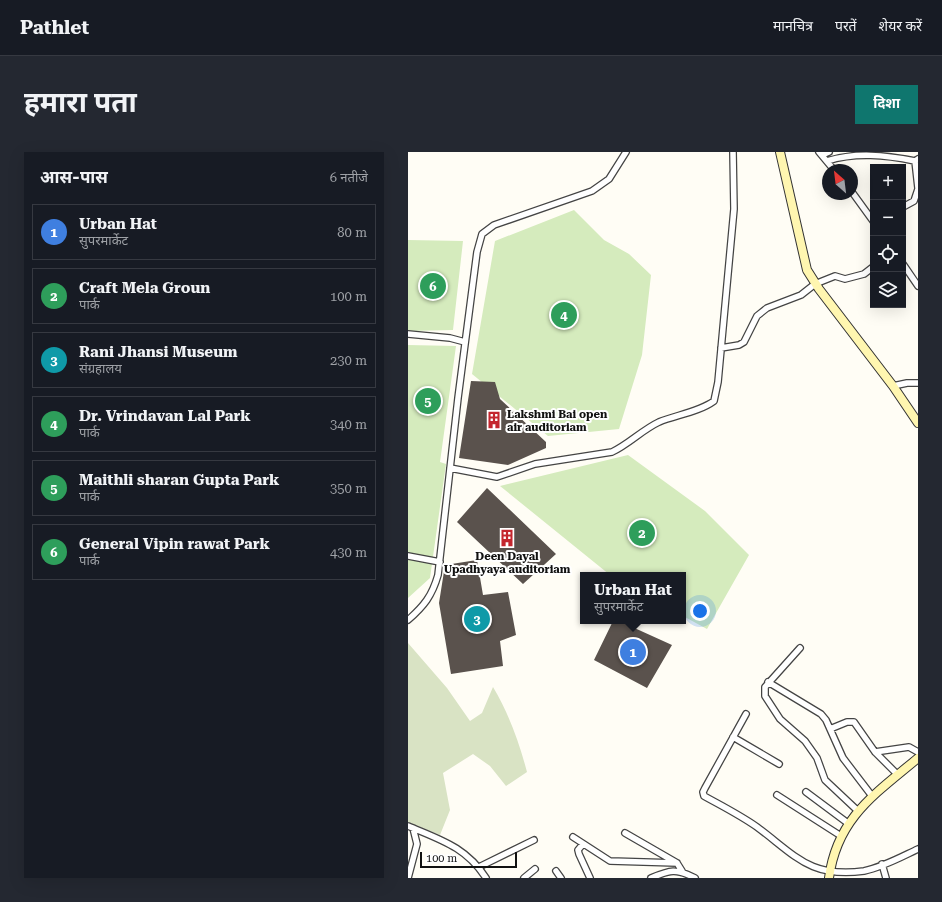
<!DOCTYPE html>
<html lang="hi">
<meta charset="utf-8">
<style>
body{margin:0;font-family:"Roboto Serif","Noto Sans Devanagari",serif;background:#242831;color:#f1f3f6}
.controls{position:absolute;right:12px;top:12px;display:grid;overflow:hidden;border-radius:0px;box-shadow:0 4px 16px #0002}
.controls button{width:36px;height:36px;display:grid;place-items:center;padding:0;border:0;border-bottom:1px solid #363941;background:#171b24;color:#f1f3f6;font:20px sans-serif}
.compass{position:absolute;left:414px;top:12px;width:36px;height:36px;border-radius:50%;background:#171b24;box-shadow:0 4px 16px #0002;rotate:332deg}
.scale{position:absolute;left:12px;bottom:10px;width:97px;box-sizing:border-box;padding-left:4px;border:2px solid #111;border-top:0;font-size:11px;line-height:14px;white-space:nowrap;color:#111;-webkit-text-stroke:3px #fff;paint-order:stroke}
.you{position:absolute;left:292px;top:459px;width:14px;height:14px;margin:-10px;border:3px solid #fff;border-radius:50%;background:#1a73e8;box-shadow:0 0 0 6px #1a73e833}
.badge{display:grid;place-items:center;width:26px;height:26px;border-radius:50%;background:#0f766e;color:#fff;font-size:13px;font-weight:700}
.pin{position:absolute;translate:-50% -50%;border:2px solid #fff;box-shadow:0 1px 4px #0006}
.popup{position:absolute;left:172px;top:420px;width:106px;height:52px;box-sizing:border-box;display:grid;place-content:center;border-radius:0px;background:#171b24;filter:drop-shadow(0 1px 3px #0005);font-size:13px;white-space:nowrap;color:#9ea1a6}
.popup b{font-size:15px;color:#f1f3f6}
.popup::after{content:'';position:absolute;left:50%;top:100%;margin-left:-8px;border:8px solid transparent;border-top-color:#171b24}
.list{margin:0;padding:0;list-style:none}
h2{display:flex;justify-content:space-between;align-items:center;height:52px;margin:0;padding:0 16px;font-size:17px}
h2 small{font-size:13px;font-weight:400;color:#9ea1a6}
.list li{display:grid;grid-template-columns:26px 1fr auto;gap:12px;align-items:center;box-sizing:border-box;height:56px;margin:0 8px 8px;padding:0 8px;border:1px solid #363941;border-radius:0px}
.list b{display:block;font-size:15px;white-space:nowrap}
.list p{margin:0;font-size:13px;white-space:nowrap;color:#9ea1a6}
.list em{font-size:13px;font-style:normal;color:#9ea1a6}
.icon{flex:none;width:22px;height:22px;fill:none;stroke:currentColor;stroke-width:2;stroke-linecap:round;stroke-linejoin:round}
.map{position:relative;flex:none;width:510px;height:726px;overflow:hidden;border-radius:0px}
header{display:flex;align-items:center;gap:24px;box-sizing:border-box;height:56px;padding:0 20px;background:#171b24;border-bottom:1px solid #363941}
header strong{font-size:19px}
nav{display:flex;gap:22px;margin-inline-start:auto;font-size:14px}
.intro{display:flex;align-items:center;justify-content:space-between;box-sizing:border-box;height:96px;padding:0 24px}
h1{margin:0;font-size:28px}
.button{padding:10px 18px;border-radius:0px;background:#0f766e;color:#fff;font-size:14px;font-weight:700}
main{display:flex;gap:24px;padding:0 24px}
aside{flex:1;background:#171b24;border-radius:0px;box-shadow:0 4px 16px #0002}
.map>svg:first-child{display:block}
.green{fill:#d5ebbd}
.cemetery{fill:#d9e3c4}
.building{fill:#5a524d}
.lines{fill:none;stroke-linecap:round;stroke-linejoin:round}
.street-casing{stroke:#444;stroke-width:8}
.secondary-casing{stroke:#333;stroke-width:10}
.street{stroke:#fff;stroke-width:5.5}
.secondary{stroke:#fff6b0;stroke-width:8}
.labels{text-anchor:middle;stroke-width:4;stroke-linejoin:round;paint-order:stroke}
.poi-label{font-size:11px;font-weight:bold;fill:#111;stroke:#fff;text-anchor:start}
</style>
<header>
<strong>Pathlet</strong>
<nav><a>मानचित्र</a><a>परतें</a><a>शेयर करें</a></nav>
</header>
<div class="intro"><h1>हमारा पता</h1><a class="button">दिशा</a></div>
<main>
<aside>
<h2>आस-पास<small>6 नतीजे</small></h2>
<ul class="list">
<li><span class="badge" style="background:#3f7fe0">1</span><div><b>Urban Hat</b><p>सुपरमार्केट</p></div><em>80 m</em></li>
<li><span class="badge" style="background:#2e9e5b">2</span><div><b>Craft Mela Groun</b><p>पार्क</p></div><em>100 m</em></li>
<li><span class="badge" style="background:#0f9aa8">3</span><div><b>Rani Jhansi Museum</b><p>संग्रहालय</p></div><em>230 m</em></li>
<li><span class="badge" style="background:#2e9e5b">4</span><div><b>Dr. Vrindavan Lal Park</b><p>पार्क</p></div><em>340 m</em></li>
<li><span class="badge" style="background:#2e9e5b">5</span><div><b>Maithli sharan Gupta Park</b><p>पार्क</p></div><em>350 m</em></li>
<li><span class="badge" style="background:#2e9e5b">6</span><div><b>General Vipin rawat Park</b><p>पार्क</p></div><em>430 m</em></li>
</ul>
</aside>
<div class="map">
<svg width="510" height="726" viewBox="0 0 510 726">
<rect width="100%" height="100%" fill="#fffdf5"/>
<path class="green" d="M166,58L196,88L221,102L243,123L234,203L211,277L140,284L64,222L87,89Z
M0,88L55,89L45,178L0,179Z
M0,193L48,194L32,310L38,312L22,426L0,446Z
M220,303L297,359L341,403L299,477L275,464V423H202L92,334Z"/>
<path class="cemetery" d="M0,491L39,536L62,569L74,561L85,535C101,562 111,590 119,620L98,634L82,614L65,602L35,621L42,658L32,683L0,670Z"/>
<path class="building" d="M63,229L87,230L92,247L138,290V296L100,313L51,306Z
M79,336L148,402L115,432L49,370Z
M69,408L75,443L100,440L108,483L92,489L95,514L43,522L31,451L37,413Z
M205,469H211L264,493L239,536L186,508Z"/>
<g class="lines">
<g class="street-casing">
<path id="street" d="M411,0L426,18
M414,3L421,0
M419,9C448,0 477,3 507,9L510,7
M507,9L510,36
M444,40L465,69
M495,55L506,49L510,37
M495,112L510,134
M0,182L42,186L57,190
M313,196L331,193L336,190L349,164L359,156L393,143L407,132L427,124L437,127L456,122L465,115
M485,234L499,231H510
M42,316L89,325L127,312L204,300C221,292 234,278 251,270C268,263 291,260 306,249L310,230L326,57L325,0
M0,404L32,410
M0,468C16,454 24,444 30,423L50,246L69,100L74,82L86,73L184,39L201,27L218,0
M392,496L357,535V544L372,567L397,589L409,606L417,628L450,659
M360,530L413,562L418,568L435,606L464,644
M338,562L297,636L295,640L296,644C314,654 332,663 349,675C388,704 402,726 456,719C475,715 493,705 510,697
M422,577L439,570H446L467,600L490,623
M325,585L371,612
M467,600L501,595L510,600
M398,640L441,672
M369,643L433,684
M0,674C33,688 58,695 78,726
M217,681L269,711L274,719
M165,685L202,709L269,711
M175,692L170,698L171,702L182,726
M474,712L478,726
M71,715L126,688
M148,719L153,726
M0,726L9,692L5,676
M116,726L127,717
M243,726C262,718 268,716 287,726"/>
</g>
<g class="secondary-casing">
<path id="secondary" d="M372,0L399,118L411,137L485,234L510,271
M421,726C429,666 467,642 510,606"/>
</g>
<use href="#street" class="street"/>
<use href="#secondary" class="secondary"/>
</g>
<defs>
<g id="building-bare" transform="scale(1.38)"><path d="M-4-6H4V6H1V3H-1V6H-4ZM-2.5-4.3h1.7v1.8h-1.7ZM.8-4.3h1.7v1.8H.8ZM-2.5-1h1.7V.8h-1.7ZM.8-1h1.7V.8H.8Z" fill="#c4262e" stroke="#fff" stroke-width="2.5" paint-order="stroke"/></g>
</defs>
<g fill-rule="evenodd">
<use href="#building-bare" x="86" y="268"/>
<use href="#building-bare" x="99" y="386"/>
</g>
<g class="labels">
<g class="poi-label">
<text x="99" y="266">Lakshmi Bai open<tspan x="99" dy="13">air auditoriam</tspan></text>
<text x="99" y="408" text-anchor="middle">Deen Dayal<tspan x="99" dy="13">Upadhyaya auditoriam</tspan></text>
</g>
</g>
</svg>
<div class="controls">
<button>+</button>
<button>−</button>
<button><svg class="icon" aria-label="locate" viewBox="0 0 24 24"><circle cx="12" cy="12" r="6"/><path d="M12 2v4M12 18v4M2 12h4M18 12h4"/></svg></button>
<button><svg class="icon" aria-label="layers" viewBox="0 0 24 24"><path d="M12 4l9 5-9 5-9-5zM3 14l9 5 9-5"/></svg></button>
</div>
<svg class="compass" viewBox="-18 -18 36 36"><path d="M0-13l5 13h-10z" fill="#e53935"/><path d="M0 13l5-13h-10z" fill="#9ea1a6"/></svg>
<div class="scale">100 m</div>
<div class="you"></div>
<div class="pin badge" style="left:225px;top:500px;background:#3f7fe0">1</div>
<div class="popup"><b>Urban Hat</b>सुपरमार्केट</div>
<div class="pin badge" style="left:234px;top:381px;background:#2e9e5b">2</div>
<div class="pin badge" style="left:69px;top:467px;background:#0f9aa8">3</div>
<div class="pin badge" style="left:156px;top:163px;background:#2e9e5b">4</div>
<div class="pin badge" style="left:20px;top:249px;background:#2e9e5b">5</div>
<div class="pin badge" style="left:25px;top:134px;background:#2e9e5b">6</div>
</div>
</main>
